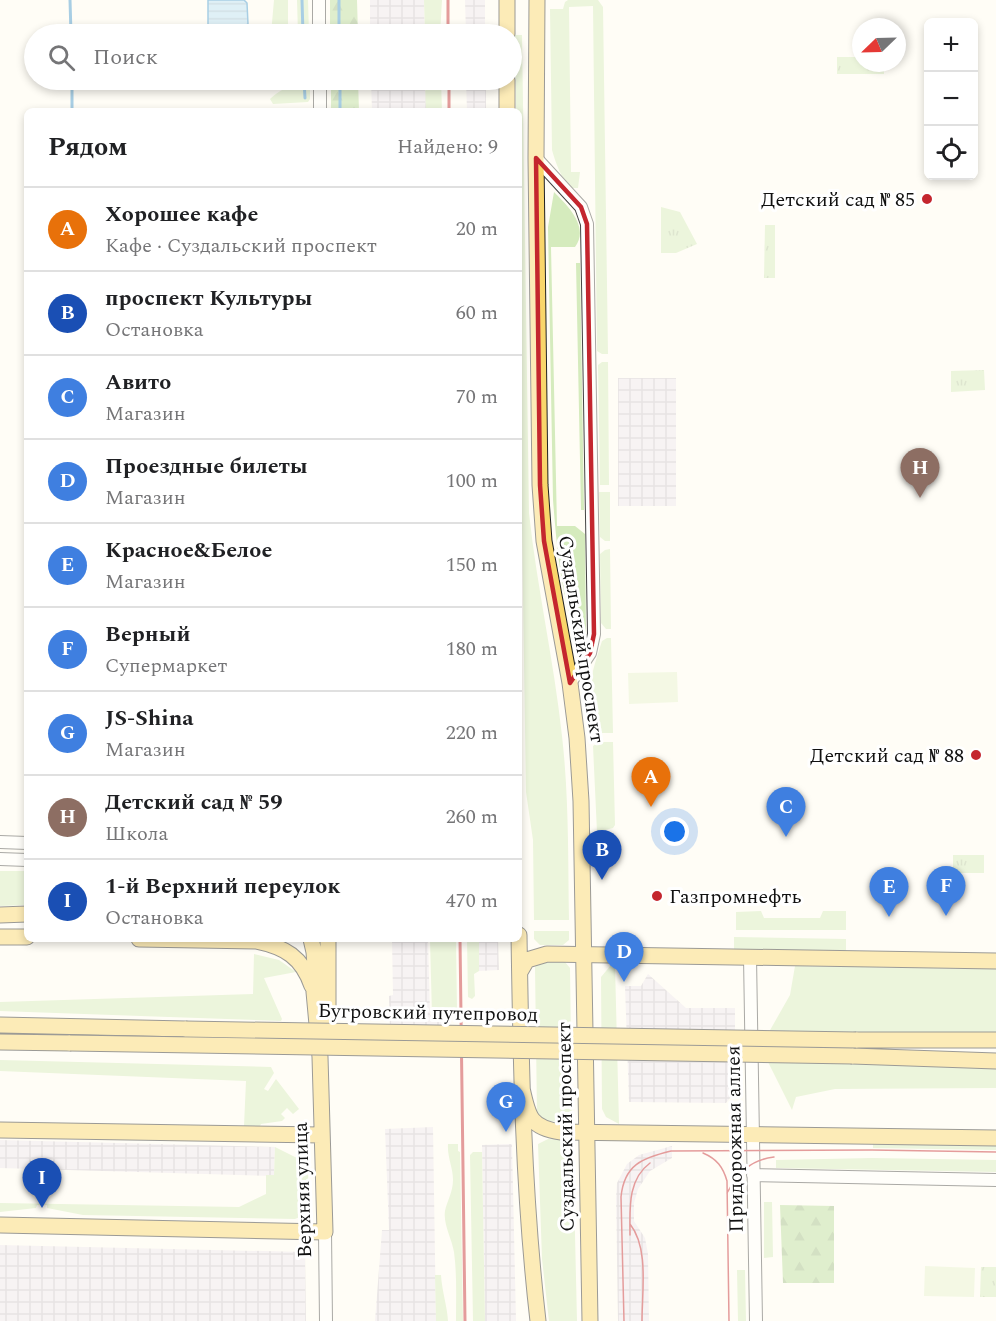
<!DOCTYPE html>
<html lang="ru">
<meta charset="utf-8">
<style>
body{margin:0;font-family:Spectral,serif;background:#f6f6f6;color:#202124}
.controls{position:absolute;right:18px;top:18px;display:grid;overflow:hidden;border-radius:9px;box-shadow:0 3px 9px #0003}
.controls button{width:54px;height:54px;display:grid;place-items:center;padding:0;border:0;border-bottom:2px solid #e0e0e0;background:#fff;color:#202124;font:30px sans-serif}
.compass{position:absolute;left:852px;top:18px;width:54px;height:54px;border-radius:50%;background:#fff;box-shadow:0 3px 9px #0003;rotate:247deg}
.you{position:absolute;left:675px;top:832px;width:21px;height:21px;margin:-15px;border:4px solid #fff;border-radius:50%;background:#1a73e8;box-shadow:0 0 0 9px #1a73e833}
.badge{display:grid;place-items:center;width:39px;height:39px;border-radius:50%;background:#c4262e;color:#fff;font-size:20px;font-weight:700}
.pin{position:absolute;translate:-50% -50px;filter:drop-shadow(0 2px 3px #0008)}
.pin::after{content:'';position:absolute;top:32px;width:21px;height:18px;background:inherit;clip-path:polygon(0 0,100% 0,50% 100%)}
.list{margin:0;padding:0;list-style:none}
h2{display:flex;justify-content:space-between;align-items:center;height:78px;margin:0;padding:0 24px;font-size:26px}
h2 small{font-size:20px;font-weight:400;color:#757577}
.list li{display:grid;grid-template-columns:39px 1fr auto;gap:18px;align-items:center;box-sizing:border-box;height:84px;padding:0 24px;border-top:2px solid #e0e0e0}
.list b{display:block;font-size:22px;white-space:nowrap}
.list p{margin:0;font-size:20px;white-space:nowrap;color:#757577}
.list em{font-size:20px;font-style:normal;color:#757577}
.icon{flex:none;width:33px;height:33px;fill:none;stroke:currentColor;stroke-width:2;stroke-linecap:round;stroke-linejoin:round}
.map{position:relative;flex:none;width:996px;height:1321px;overflow:hidden}
.search{position:absolute;background:#fff;box-shadow:0 3px 9px #0003;left:24px;top:24px;width:498px;height:66px;display:flex;align-items:center;gap:15px;box-sizing:border-box;padding:0 21px;border-radius:33px;color:#757577;font-size:22px}
.panel{position:absolute;background:#fff;box-shadow:0 3px 9px #0003;left:24px;top:108px;width:498px;height:834px;border-radius:9px}
.map>svg:first-child{display:block}
.industrial{fill:url(#industrial-grid)}
.grass{fill:#d5ebbd}
.forest{fill:url(#forest-firs)}
.park{fill:url(#park-tufts)}
.pitch{fill:#e6f2cf}
.water{fill:url(#water-rules);stroke:#3f96cf;stroke-width:1.5}
.lines{fill:none;stroke-linecap:round;stroke-linejoin:round}
.stream{stroke:#3f96cf;stroke-width:3}
.minor-casing{stroke:#444;stroke-width:14}
.major-casing{stroke:#222;stroke-width:17}
.minor{stroke:#fff;stroke-width:12}
.major{stroke:#f9d66b;stroke-width:15}
.tram{stroke:#c4262e;stroke-width:1.5}
.rail{stroke:#c4262e;stroke-width:3}
.major-bridge-casing{stroke:#222;stroke-width:17;stroke-linecap:butt}
.major-bridge{stroke:#f9d66b;stroke-width:15}
.marked{fill:none;stroke:#c4262e;stroke-width:4.5;stroke-linejoin:round}
.poi-dot{fill:#c4262e;stroke:#fff;stroke-width:2}
.labels{text-anchor:middle;stroke-width:6;stroke-linejoin:round;paint-order:stroke}
.poi-label{font-size:20px;fill:#111;stroke:#fff;text-anchor:end}
.street-label{font-size:20px;fill:#111;stroke:#fff}
</style>
<div class="map">
<svg width="996" height="1321" viewBox="0 0 996 1321">
<defs>
<pattern id="industrial-grid" width="8" height="8" patternUnits="userSpaceOnUse" patternTransform="scale(1.5)"><rect width="8" height="8" fill="#eee6ef"/><path d="M0 4h8M4 0v8" fill="none" stroke="#cbc4cc"/></pattern>
<pattern id="forest-firs" width="22" height="20" patternUnits="userSpaceOnUse" patternTransform="scale(1.5)"><rect width="22" height="20" fill="#b9dc9c"/><path d="M5 1l3.5 6h-7zM16 11l3.5 6h-7z" fill="#9ebc85"/></pattern>
<pattern id="park-tufts" width="24" height="20" patternUnits="userSpaceOnUse" patternTransform="scale(1.5)"><rect width="24" height="20" fill="#d5ebbd"/><path d="M3 7l-1-3M5 7V3M7 7l1-3M15 17l-1-3M17 17v-4M19 17l1-3" fill="none" stroke="#b6c8a1"/></pattern>
<pattern id="water-rules" width="6" height="5" patternUnits="userSpaceOnUse" patternTransform="scale(1.5)"><rect width="6" height="5" fill="#b9e0f7"/><path d="M0 2.5h6" fill="none" stroke="#9ebfd3"/></pattern>
</defs>
<rect width="100%" height="100%" fill="#fffdf5"/>
<path class="industrial" d="M370,0H424L425,34H370Z
M465,0H485V34H466Z
M371,80H425L426,111H372Z
M466,80H486V111H467Z
M618,378H676V506H618Z
M392,939H428L430,1015L443,1016V1030H390L389,996L393,995Z
M479,939H498L499,970L479,971Z
M648,974L686,1008H735V1092L726,1103L629,1102L625,986H641Z
M433,1127L436,1321H375L382,1230H389L385,1129Z
M0,1140L275,1147L274,1176L0,1168Z
M512,1144L516,1321H485L482,1145Z
M672,1146V1158L650,1171L638,1189L634,1203V1221L645,1238L648,1254L649,1321H618L616,1198L617,1183L627,1164L639,1155Z
M0,1245L305,1252L306,1321H0Z"/>
<path class="grass" d="M274,0H288V34H271Z
M297,0H308L309,34H298Z
M424,0H442L440,34H425Z
M568,0H598L603,7L608,354H602L597,351L593,6L569,7L571,172H580L578,188H571C561,178 556,164 552,150L550,9H563L565,2Z
M515,35H522L529,513C537,588 554,661 562,736C569,797 568,859 569,920H534L533,840L526,792L519,329V111H516Z
M295,80H310V99L308,102L273,104L270,99C278,91 288,88 295,80Z
M425,80H441L442,111H426Z
M554,192C567,205 590,227 575,247H551L557,526H575L585,534L586,635L585,647L583,649C561,604 557,549 553,500L548,227Z
M576,263H580L584,510H581Z
M602,362H608L609,485H600L598,365Z
M599,492H610V541H605L600,537Z
M610,549L611,629H606L601,623L600,554L605,550Z
M607,638H611L613,733H597L591,727C587,689 590,678 602,641Z
M598,742H613L615,825L613,828L597,832L593,746Z
M0,871H27V905L0,906Z
M761,911L764,918H820L823,911H846V930H736V912Z
M534,931H569V940L563,945H540L534,939Z
M734,937L846,939V952L734,951Z
M430,939H456L457,1010L456,1015L432,1016Z
M467,939H479V971L474,974L475,996L472,999L468,997Z
M254,954L279,960L296,972L264,978L282,1019L281,1021L0,1011V1002L253,994Z
M543,962H565L570,968L572,1116L564,1122L545,1121L537,1114L535,967L538,963Z
M611,965H615L619,1124L606,1117L602,1109L601,977Z
M795,966L996,969V1032H769L790,995Z
M0,1060L271,1067L274,1073L264,1089L268,1091L276,1079L299,1109L293,1114L287,1108L281,1114L285,1118L282,1121L261,1124L260,1126H244L246,1081L0,1071Z
M883,1061L996,1069V1088L835,1089L796,1097L792,1110L768,1062Z
M548,1139L567,1140L573,1147L577,1321H549L542,1259L538,1144Z
M873,1143L996,1146V1150L873,1148Z
M448,1144H458V1151L460,1152L463,1321H456C456,1298 457,1274 454,1252C452,1239 443,1224 445,1211C447,1201 453,1192 453,1180C453,1167 447,1157 448,1144Z
M275,1147L299,1159L308,1173L309,1205L302,1216L295,1219L83,1215L47,1208V1205H37L36,1208L0,1212V1203L239,1207L266,1194V1175H274Z
M473,1152H482L485,1321H473L470,1155Z
M872,1158L996,1160V1172L776,1168V1160Z
M764,1202H772L773,1257L764,1258Z
M737,1270H745L746,1321H738Z
M435,1275H441C442,1292 447,1305 448,1321H436Z"/>
<path class="forest" d="M330,0H357L358,34H330Z
M331,80H358L359,111H331Z
M780,1205L834,1206V1283H783Z"/>
<path class="park" d="M837,57H861V63H884V74H837Z
M661,207L680,212L697,244L676,253H661Z
M765,225H775V278H764Z
M984,370L985,390L951,392V371Z
M953,855H984V873H953Z
M981,1267H996V1297H980Z"/>
<path class="pitch" d="M677,672L678,702L629,704L628,673Z
M925,1266L975,1268L974,1297L924,1296Z"/>
<path class="water" d="M208,0H244L247,3L248,24L243,27L208,28Z"/>
<g class="lines">
<path class="stream" d="M70,0L71,34
M302,0L303,34
M339,0V34
M72,80V111
M304,80L305,98
M340,80V111"/>
<g class="minor-casing">
<path id="minor" d="M319,0V34
M320,80V111
M536,158L581,207L587,224L594,634L590,653L570,683
M0,842L27,843
M0,859L27,860
M750,957L756,1321
M753,1175L996,1180
M325,1232L326,1321"/>
</g>
<g class="major-casing">
<path id="major" d="M507,0V34
M537,0L536,158L540,485L544,541L570,683L577,738L581,801L590,1321
M507,111V80
M0,915L27,914
M519,935C521,1066 523,1191 538,1321
M0,937H27
M139,939L256,941C285,947 302,957 312,986
M520,972L527,960L547,954L996,961
M0,1025L186,1029
M324,1033L328,1007V939
M856,1040H996
M0,1042L70,1043
M852,1056L996,1061
M522,1088C528,1116 530,1128 561,1132L996,1138
M0,1130L321,1135
M0,1225L325,1232L320,1057L314,992L316,979L314,952L311,939"/>
</g>
<use href="#minor" class="minor"/>
<use href="#major" class="major"/>
<path class="tram" d="M703,1153C717,1159 723,1167 727,1181L729,1321
M727,1193C738,1173 750,1160 774,1157
M630,1224C649,1248 642,1291 642,1321
M630,1235C630,1210 627,1180 650,1163
M624,1321L621,1197C624,1165 642,1158 671,1151L872,1150L996,1152"/>
<path class="rail" d="M448,0V34
M449,80V111
M460,939L465,1321"/>
<g class="major-bridge-casing">
<path id="major-bridge" d="M186,1029L856,1040
M70,1043L852,1056"/>
</g>
<use href="#major-bridge" class="major-bridge"/>
</g>
<path d="M0 0H996V1321H0ZM536,158L581,207L587,224L594,634L590,653L570,683L544,541L540,485Z" fill="#fffdf5" fill-opacity=".55" fill-rule="evenodd"/>
<path class="marked" d="M536,158L581,207L587,224L594,634L590,653L570,683L544,541L540,485Z"/>
<g class="poi-dot">
<circle cx="927" cy="199" r="6"/>
<circle cx="976" cy="755" r="6"/>
<circle cx="657" cy="896" r="6"/>
</g>
<g class="labels">
<g class="poi-label">
<text x="915" y="206">Детский сад № 85</text>
<text x="964" y="762">Детский сад № 88</text>
<text x="669" y="903" text-anchor="start">Газпромнефть</text>
</g>
<g class="street-label">
<text transform="translate(582 639) rotate(81)" y="7">Суздальский проспект</text>
<text transform="translate(428 1012) rotate(1)" y="7">Бугровский путепровод</text>
<text transform="translate(565 1127) rotate(-91)" y="7">Суздальский проспект</text>
<text transform="translate(734 1139) rotate(-91)" y="7">Придорожная аллея</text>
<text transform="translate(302 1190) rotate(-92)" y="7">Верхняя улица</text>
</g>
</g>
</svg>
<div class="controls">
<button>+</button>
<button>−</button>
<button><svg class="icon" aria-label="locate" viewBox="0 0 24 24"><circle cx="12" cy="12" r="6"/><path d="M12 2v4M12 18v4M2 12h4M18 12h4"/></svg></button>
</div>
<svg class="compass" viewBox="-18 -18 36 36"><path d="M0-13l5 13h-10z" fill="#e53935"/><path d="M0 13l5-13h-10z" fill="#757577"/></svg>
<div class="you"></div>
<div class="pin badge" style="left:651px;top:807px;background:#e8710a">A</div>
<div class="pin badge" style="left:602px;top:880px;background:#1a4fb4">B</div>
<div class="pin badge" style="left:786px;top:837px;background:#3f7fe0">C</div>
<div class="pin badge" style="left:624px;top:982px;background:#3f7fe0">D</div>
<div class="pin badge" style="left:889px;top:917px;background:#3f7fe0">E</div>
<div class="pin badge" style="left:946px;top:916px;background:#3f7fe0">F</div>
<div class="pin badge" style="left:506px;top:1132px;background:#3f7fe0">G</div>
<div class="pin badge" style="left:920px;top:498px;background:#8d6e63">H</div>
<div class="pin badge" style="left:42px;top:1208px;background:#1a4fb4">I</div>
<div class="search"><svg class="icon" aria-label="search" viewBox="0 0 24 24"><circle cx="10" cy="10" r="6"/><path d="M15 15l6 6"/></svg>Поиск</div>
<section class="panel">
<h2>Рядом<small>Найдено: 9</small></h2>
<ul class="list">
<li><span class="badge" style="background:#e8710a">A</span><div><b>Хорошее кафе</b><p>Кафе · Суздальский проспект</p></div><em>20 m</em></li>
<li><span class="badge" style="background:#1a4fb4">B</span><div><b>проспект Культуры</b><p>Остановка</p></div><em>60 m</em></li>
<li><span class="badge" style="background:#3f7fe0">C</span><div><b>Авито</b><p>Магазин</p></div><em>70 m</em></li>
<li><span class="badge" style="background:#3f7fe0">D</span><div><b>Проездные билеты</b><p>Магазин</p></div><em>100 m</em></li>
<li><span class="badge" style="background:#3f7fe0">E</span><div><b>Красное&amp;Белое</b><p>Магазин</p></div><em>150 m</em></li>
<li><span class="badge" style="background:#3f7fe0">F</span><div><b>Верный</b><p>Супермаркет</p></div><em>180 m</em></li>
<li><span class="badge" style="background:#3f7fe0">G</span><div><b>JS-Shina</b><p>Магазин</p></div><em>220 m</em></li>
<li><span class="badge" style="background:#8d6e63">H</span><div><b>Детский сад № 59</b><p>Школа</p></div><em>260 m</em></li>
<li><span class="badge" style="background:#1a4fb4">I</span><div><b>1-й Верхний переулок</b><p>Остановка</p></div><em>470 m</em></li>
</ul>
</section>
</div>
